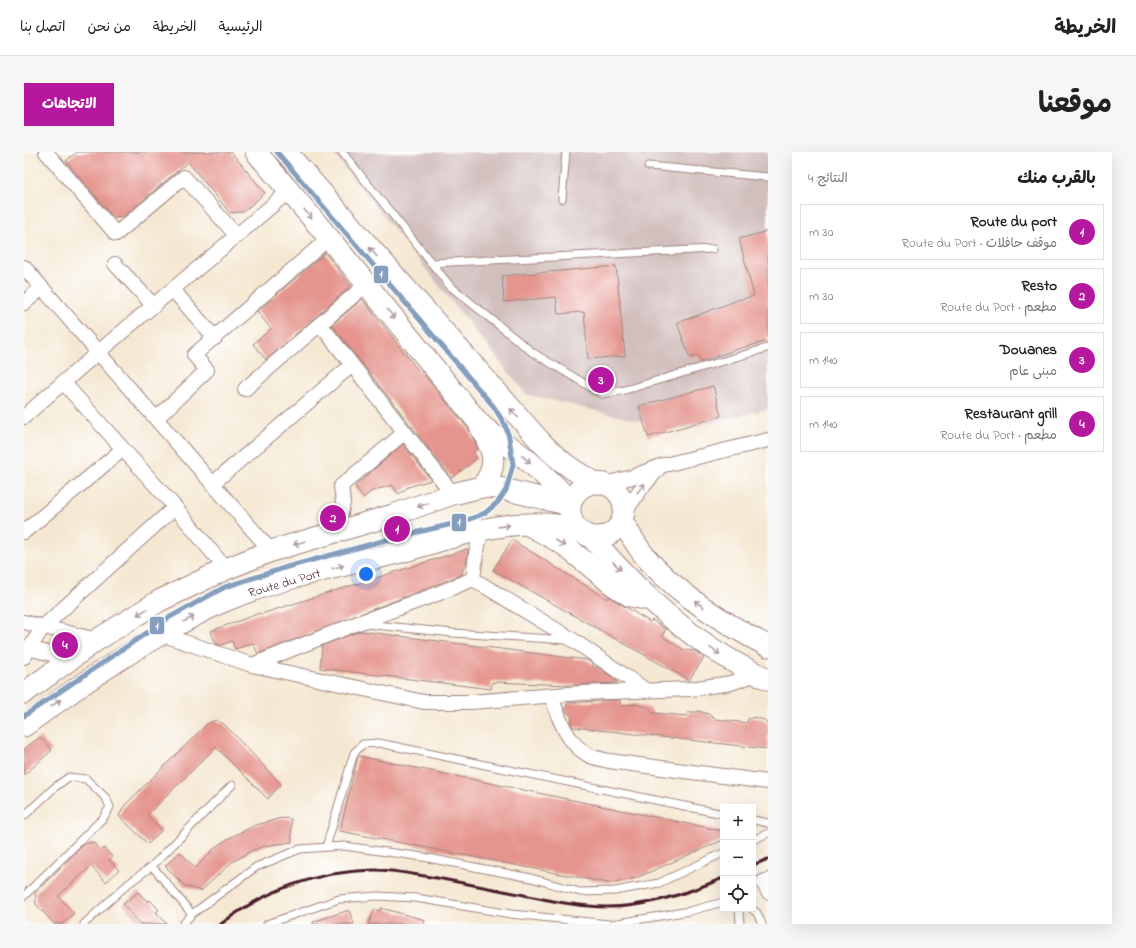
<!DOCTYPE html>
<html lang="ar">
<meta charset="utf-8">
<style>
body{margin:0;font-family:"Indie Flower","Playpen Sans Arabic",sans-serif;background:#f6f6f6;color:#222;direction:rtl}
.controls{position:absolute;right:12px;bottom:12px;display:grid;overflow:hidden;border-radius:0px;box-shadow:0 4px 16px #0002}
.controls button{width:36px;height:36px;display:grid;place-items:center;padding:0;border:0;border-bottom:1px solid #e0e0e0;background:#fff;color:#222;font:20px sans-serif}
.you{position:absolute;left:342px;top:422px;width:14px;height:14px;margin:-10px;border:3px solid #fff;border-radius:50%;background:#1a73e8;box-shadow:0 0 0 6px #1a73e833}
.badge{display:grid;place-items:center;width:26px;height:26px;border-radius:50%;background:#b5179e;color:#fff;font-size:13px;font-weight:700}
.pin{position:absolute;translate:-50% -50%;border:2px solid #fff;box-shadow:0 1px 4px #0006}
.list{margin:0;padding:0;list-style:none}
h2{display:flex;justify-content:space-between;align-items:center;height:52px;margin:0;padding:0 16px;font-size:17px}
h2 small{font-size:13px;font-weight:400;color:#767676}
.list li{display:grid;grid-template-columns:26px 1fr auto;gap:12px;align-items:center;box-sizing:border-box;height:56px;margin:0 8px 8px;padding:0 8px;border:1px solid #e0e0e0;border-radius:0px}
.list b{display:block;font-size:15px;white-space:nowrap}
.list p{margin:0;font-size:13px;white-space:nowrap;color:#767676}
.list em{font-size:13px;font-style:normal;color:#767676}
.icon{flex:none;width:22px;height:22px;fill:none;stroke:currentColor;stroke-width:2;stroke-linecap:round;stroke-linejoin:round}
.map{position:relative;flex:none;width:744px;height:772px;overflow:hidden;direction:ltr;border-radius:0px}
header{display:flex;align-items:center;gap:24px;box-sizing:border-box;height:56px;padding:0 20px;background:#fff;border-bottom:1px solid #e0e0e0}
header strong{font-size:19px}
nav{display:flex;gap:22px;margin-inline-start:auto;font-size:14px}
.intro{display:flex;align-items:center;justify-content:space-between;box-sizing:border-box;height:96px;padding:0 24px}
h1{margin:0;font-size:28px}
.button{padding:10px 18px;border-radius:0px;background:#b5179e;color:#fff;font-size:14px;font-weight:700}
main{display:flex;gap:24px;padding:0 24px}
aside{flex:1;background:#fff;border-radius:0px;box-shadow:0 4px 16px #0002}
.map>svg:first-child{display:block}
.industrial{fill:#d1bfbd}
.building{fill:#e5958e}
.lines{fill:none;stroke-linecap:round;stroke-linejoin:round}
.service-casing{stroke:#a0847f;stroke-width:9}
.minor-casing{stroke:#a0847f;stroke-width:16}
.secondary-casing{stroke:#a0847f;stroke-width:23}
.service{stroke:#fff;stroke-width:7}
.minor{stroke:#fff;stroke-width:14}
.secondary{stroke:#fff;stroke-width:21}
.rail{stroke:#4a1f2b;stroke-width:3}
.tram-1-casing{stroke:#fff;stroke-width:8}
.tram-1{stroke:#859ebd;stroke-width:5}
.oneway{stroke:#ae9aa0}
.labels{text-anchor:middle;stroke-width:4;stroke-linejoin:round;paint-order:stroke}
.street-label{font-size:13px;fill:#4a1f2b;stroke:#fff}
.line-badge{stroke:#fff;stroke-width:1.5}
.badge-label{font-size:11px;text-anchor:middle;font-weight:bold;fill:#fff}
</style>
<header>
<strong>الخريطة</strong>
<nav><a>الرئيسية</a><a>الخريطة</a><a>من نحن</a><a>اتصل بنا</a></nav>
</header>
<div class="intro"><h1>موقعنا</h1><a class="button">الاتجاهات</a></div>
<main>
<aside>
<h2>بالقرب منك<small>النتائج: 4</small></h2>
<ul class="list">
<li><span class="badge">1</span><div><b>Route du port</b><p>موقف حافلات · Route du Port</p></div><em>30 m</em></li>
<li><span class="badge">2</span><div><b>Resto</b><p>مطعم · Route du Port</p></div><em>30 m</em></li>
<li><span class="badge">3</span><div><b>Douanes</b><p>مبنى عام</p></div><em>140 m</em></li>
<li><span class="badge">4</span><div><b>Restaurant grill</b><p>مطعم · Route du Port</p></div><em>140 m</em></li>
</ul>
</aside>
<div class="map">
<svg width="744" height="772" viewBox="0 0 744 772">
<rect width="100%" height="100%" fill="#fff"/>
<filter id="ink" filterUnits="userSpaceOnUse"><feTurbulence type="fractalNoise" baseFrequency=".025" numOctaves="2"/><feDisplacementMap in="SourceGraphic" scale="8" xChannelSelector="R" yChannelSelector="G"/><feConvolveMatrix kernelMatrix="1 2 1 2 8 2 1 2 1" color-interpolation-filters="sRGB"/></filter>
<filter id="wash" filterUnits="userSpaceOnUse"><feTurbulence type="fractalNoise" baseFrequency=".012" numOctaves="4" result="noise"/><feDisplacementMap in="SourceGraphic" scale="16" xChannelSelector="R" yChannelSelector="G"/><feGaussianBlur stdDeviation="0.9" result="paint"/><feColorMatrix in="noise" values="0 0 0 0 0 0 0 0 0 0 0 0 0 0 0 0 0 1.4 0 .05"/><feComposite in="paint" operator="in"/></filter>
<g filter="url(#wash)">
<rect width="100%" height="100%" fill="#f5e8d3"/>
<path class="industrial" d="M308,0H744V257L652,278L502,242Z"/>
<g id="blocks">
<path class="building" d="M53,0H207L241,41L219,60L206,61L164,10L100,64L89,65L42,9Z
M744,79V189L710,198L677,210L674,203L666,206L653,171L714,148L730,144L715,87Z
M301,101L327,134L242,208L229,192L247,177L233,159Z
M592,114L601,204L564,207L560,160L534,162L532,145L480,150L478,124Z
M338,147L395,219L396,218L445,278L454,297L449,300L453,306L428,326L308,173Z
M689,234L697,264L624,285L615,254Z
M379,292L407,328L384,335L375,342L368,333L348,339L339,346L331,334Z
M488,388L583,447L584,444L626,470L628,468L642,477L638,484L660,498L671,499L680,506L665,528L469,418Z
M444,397L443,409L438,420L439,422L234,502L229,491L211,497L208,489L197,493L192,492L187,479L236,461L237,462Z
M336,479L563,508L569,512V515H574L593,529V531L548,533L468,530L467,537L296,516L298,494Z
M596,548L597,554L611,552L622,555L626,557L629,561L663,564L665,560H673L675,559L684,562L691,567L723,571L724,567L730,565L740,568L744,571V597L549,575L547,571L548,565L541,558L544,551Z
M192,568L200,572L257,632L244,647L192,595L123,663L138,678L124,692L95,664L100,654L183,572Z
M16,585L28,598L0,623V597Z
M334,604L699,679V688L612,726L584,731L316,679Z
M258,666L267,667L268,690L240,694L227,699L207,711L177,739L161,734L141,714L156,700L171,716L194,693L209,684L232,673Z
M69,690L77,699L80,696L88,705L85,708L95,718L82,730L67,714L34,744L50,761L38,772H30L12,752L11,741L60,692Z
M114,740L124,750L126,748L135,758L132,760L143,772H116L99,752Z
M357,756L401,768L400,772H344L351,757L356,759Z
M325,758L330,772H289V770Z"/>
</g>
</g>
<g filter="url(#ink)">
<use href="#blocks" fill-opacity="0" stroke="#a0847f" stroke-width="1"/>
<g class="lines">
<g class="service-casing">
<path id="service" d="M318,0L426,134L508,200L578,242L601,238L743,196
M624,14L744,25
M538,47L542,0
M408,111L689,97
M342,472L429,481L543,488
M0,664L31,635L45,625L62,627L82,646L86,655L79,666L0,744
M729,668L744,671
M729,688L744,681
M302,695L330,601L339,592L355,591L699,662
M128,714L168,762
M715,757L716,772
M728,757L733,761L738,772
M60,772L104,732L128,714L208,633
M159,772L168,762L232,715L276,697L320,694L399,705L507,726L556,740L591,739L635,731L699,701
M243,772L315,747L353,744L392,746L487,762L585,772
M588,772L666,759L699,750"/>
</g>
<g class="minor-casing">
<path id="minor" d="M22,0L92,82L160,25L213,84
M91,112L130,154
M0,115L247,399
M149,138L191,186
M0,151L18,136
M296,172L429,342
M39,230L151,355L202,417
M221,237L296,172L343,132
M0,265C86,188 177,115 265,39
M132,267L183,218L170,203L305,86
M188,332L328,213
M581,332L608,325L636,314L744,288
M601,360L616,338L635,316
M314,379L319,350L317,334L381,280
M0,380L99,297
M449,427L549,488L623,539
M449,427L452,402L458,377
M0,470L73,488
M137,482L228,513L400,550H447L557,541L666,537L707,531L733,522
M0,495L47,507
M0,505L19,475L151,355
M228,513L334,471L413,442L449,427
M527,544C535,566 542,590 564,603C570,606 578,607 585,609L744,630
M744,728L739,730L744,740"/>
</g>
<g class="secondary-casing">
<path id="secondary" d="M232,0L305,86L455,271C469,285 487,294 502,307C518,320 532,335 547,350
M262,0L516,289C534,308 549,319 572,331
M456,274C468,297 477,313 457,335
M546 358a27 27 0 1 1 54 0a27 27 0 1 1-54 0Z
M598,369C605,381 612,393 620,403C650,440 703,473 744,494
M505,373L539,392L550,401L589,433L606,444L621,447
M567,385C616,442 674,497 744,527
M0,541L73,488L135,449L202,417L247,399L369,363L429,342L457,335L475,336L546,353
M0,574C48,539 96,505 148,476C168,465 187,454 208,446C262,424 321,414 377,400C418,389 460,373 503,372C520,371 536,373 552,376"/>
</g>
<use href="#service" class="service"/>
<use href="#minor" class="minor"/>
<use href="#secondary" class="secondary"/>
<path class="rail" d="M729,713L744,707
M197,772C241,738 294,719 350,718C371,718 393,723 413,726C439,731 465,736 490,741C521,747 551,755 583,755C623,755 662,742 699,726"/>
<g class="tram-1-casing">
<path id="tram-1" d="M0,564L146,465L201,435L263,415L373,385L441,369L461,361L474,350L482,338L489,313L485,285L481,273L470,255L253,0"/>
</g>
<use href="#tram-1" class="tram-1"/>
</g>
<defs><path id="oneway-shaft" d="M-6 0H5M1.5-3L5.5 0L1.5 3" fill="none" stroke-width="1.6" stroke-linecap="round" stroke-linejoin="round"/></defs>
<g class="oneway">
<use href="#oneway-shaft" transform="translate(284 62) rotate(50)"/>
<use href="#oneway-shaft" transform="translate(349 100) rotate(-131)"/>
<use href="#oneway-shaft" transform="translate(367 162) rotate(51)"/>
<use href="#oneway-shaft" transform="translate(490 261) rotate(-131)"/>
<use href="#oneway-shaft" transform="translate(502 307) rotate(41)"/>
<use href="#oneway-shaft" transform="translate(617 336) rotate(-51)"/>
<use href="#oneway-shaft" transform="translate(399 353) rotate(161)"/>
<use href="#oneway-shaft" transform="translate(480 374) rotate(-8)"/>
<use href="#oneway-shaft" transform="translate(275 391) rotate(163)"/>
<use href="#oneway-shaft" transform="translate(536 391) rotate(32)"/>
<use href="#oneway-shaft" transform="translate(593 414) rotate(45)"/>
<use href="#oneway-shaft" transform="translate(314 415) rotate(-14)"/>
<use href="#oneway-shaft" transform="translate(675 452) rotate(-143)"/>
<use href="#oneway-shaft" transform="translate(118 460) rotate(148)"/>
<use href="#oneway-shaft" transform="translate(165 467) rotate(-28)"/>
<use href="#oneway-shaft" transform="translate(691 499) rotate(34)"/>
<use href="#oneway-shaft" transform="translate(32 551) rotate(-35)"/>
</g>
</g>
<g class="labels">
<g class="street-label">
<text transform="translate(260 430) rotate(-16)" y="5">Route du Port</text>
</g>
</g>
<g class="line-badge">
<rect x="349" y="113" width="16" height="19" rx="4" fill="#859ebd"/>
<rect x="427" y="361" width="16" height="19" rx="4" fill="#859ebd"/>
<rect x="125" y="464" width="16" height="19" rx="4" fill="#859ebd"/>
</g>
<g class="badge-label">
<text x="357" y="126">1</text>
<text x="435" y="374">1</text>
<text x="133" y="478">1</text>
</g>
</svg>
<div class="controls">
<button>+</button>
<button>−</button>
<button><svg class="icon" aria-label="locate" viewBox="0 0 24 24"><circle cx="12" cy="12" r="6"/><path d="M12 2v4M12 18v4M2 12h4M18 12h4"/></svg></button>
</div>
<div class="you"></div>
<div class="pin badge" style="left:373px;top:377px">1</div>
<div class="pin badge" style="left:309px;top:366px">2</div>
<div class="pin badge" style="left:577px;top:228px">3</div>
<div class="pin badge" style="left:41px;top:493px">4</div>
</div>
</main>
